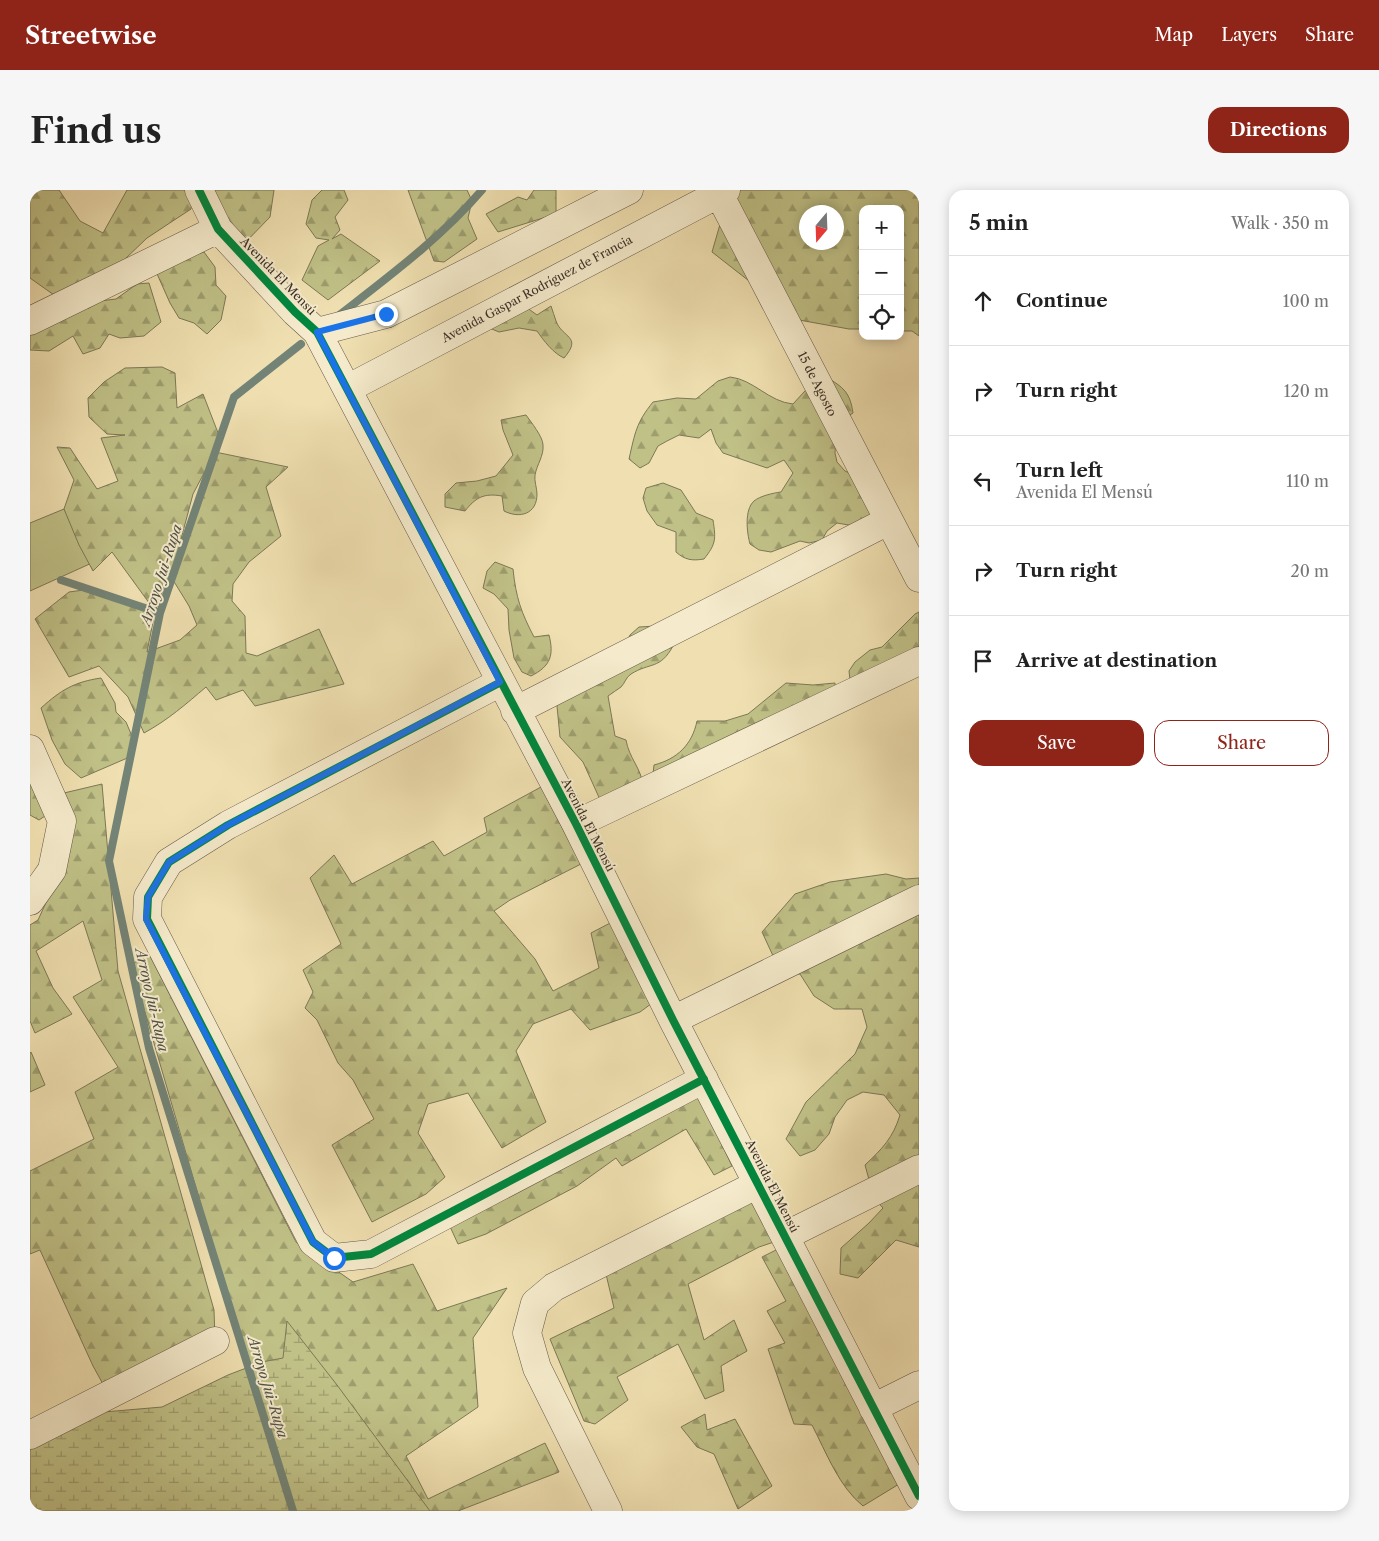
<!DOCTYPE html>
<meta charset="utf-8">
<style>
body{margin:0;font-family:"Libre Caslon Text",serif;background:#f6f6f6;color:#222}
.controls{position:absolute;right:15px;top:15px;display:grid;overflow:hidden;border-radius:10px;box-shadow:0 2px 12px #0003}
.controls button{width:45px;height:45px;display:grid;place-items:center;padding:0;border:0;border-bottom:1px solid #e0e0e0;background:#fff;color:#222;font:25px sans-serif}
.compass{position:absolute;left:769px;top:15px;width:45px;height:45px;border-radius:50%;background:#fff;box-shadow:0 2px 12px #0003;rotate:199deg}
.stop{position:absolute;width:15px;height:15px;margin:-11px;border:4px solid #1a73e8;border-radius:50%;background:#fff}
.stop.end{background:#1a73e8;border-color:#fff;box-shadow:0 1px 5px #0008}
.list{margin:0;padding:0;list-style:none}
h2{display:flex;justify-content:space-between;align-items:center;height:65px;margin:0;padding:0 20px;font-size:21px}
h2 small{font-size:16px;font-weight:400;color:#767676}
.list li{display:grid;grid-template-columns:32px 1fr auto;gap:15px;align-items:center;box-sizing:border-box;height:90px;padding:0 20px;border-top:1px solid #e0e0e0}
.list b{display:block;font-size:19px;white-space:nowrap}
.list p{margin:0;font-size:16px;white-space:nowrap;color:#767676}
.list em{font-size:16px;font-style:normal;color:#767676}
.actions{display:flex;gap:10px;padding:15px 20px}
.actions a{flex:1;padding:11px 0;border:1px solid #8f2418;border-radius:15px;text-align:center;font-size:18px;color:#8f2418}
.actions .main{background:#8f2418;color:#fff}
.icon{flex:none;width:28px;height:28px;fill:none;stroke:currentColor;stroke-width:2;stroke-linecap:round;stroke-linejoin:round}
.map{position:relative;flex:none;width:889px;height:1321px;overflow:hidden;border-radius:15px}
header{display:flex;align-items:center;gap:30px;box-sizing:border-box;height:70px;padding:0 25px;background:#8f2418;color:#fff}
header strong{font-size:24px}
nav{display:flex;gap:28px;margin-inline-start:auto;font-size:18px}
.intro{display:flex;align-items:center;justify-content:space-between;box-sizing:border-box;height:120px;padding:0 30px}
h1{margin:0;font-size:35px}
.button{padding:12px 22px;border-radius:15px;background:#8f2418;color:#fff;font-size:18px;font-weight:700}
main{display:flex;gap:30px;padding:0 30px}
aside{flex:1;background:#fff;border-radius:15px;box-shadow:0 2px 12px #0003}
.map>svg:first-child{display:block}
.grass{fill:#c0c187;stroke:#7c7857}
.forest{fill:url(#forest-firs);stroke:#7c7857;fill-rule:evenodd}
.wetland{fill:url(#wetland-marsh);stroke:#7c7857}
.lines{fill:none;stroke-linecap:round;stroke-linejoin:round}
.stream{stroke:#738477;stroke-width:8}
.minor-casing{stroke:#675a4a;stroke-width:29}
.minor{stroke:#f5ebcc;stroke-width:28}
.cycleway-casing{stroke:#f5ebcc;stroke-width:11}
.cycleway{stroke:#00873e;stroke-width:8}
.route{stroke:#1a73e8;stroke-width:6}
.labels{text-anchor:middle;stroke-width:4;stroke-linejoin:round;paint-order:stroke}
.street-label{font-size:12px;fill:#392e27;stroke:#f5ebcc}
.water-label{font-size:14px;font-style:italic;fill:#515248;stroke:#f5ebcc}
</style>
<header>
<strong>Streetwise</strong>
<nav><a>Map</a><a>Layers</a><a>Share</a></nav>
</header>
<div class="intro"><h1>Find us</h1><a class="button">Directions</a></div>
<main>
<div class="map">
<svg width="889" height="1321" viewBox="0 0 889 1321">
<defs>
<pattern id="forest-firs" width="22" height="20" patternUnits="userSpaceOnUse" patternTransform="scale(1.25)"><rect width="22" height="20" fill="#c0c187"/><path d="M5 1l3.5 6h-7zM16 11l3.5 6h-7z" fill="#9d9d6e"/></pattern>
<pattern id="wetland-marsh" width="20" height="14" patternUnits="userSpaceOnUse" patternTransform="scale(1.25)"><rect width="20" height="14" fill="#c0c187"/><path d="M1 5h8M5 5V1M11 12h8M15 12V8" fill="none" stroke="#9d9d6e"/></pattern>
</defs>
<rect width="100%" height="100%" fill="#f0e0b1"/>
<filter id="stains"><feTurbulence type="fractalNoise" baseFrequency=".004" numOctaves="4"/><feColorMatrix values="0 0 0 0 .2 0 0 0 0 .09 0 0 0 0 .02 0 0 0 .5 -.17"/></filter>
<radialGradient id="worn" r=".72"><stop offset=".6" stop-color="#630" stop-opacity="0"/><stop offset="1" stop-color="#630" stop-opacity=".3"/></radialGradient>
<path class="grass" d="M34,319L64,372L0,401V333Z"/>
<path class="forest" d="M0,0H29L50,31L73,43L97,0H163L161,19L117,48L94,70L24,105L0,88Z
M175,0H244L240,27L209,59Z
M292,0H314L318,10L305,27L310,40L302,49L311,44L350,71L298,110L272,90L288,56L299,50L286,48L276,34L282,10Z
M378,0H437L442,11L438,28L447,49L414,72L404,71Z
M504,0H526V24L468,42L456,24L488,7L497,10Z
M700,0H889V146L882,141H870V19H833V139H819L769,130L682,62ZM776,22H806V52H776Z
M174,62L185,77L186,95L196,106L191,130L177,144L164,133L149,128L140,113L124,77Z
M119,93L131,132L114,146L90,148L79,144L70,158L53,164L43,146L19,161L0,160V135L41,117L59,118L70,111L86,109L107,94Z
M489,112L507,125L521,116C523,121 524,126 526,131C532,148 553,146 534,168C523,163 514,151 507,141L489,138L469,142L457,137Z
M132,177L145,183L147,218L173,204L190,248L185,262L258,277L236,297L251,346L219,372L203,394L202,411L215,426L216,463L227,466L289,439L314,494L225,516L213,500L186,510L176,497C156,514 138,530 114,543L98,507L69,476L39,487L5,429L39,402L61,399L125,421L82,362L63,381L49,355L34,319L44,290L27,257L40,258L67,299L88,291L71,248L95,245L77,244L59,227L58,208L74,192L95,178ZM183,266L156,346L150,353L163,304ZM137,389L143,390L159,416L167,435L150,450L117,462L125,422Z
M700,187C723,189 739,212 763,214L785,190L796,187C813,197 820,202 823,223L814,229L806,246L805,263L807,272L815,281L826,286L850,314L830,337L807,333L797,341L792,350L779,353L770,351L741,362L729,360L720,354C717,343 714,320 724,311C730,306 743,303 751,302L763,283L754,270L737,278L693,263L686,253L681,239L669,248L649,245L637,251L628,256L619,273L610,278L599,269C605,243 606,233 623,212L647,208L666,209L688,191Z
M496,225C501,232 513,247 513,255C514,266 507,274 505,285C504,291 507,298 507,304C507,324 490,329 474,321L472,306C454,303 446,307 435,321L415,317V304L426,293L447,291L466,286L483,265L473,240L471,230Z
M633,293L651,300L666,323L683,330C686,349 686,354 674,369C662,371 655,370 646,362V342L627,335L617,321L613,308L616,298Z
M465,372L483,379C486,408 491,422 504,447L519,445C524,465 521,476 501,486L492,482L484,468L479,440L478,419L464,404L453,398L457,381Z
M889,422V484L821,499L819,481L825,472L840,460L852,457L885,424Z
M626,436L643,456C630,480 620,472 601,484C596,487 595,493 591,497C587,500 582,503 578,506L585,546L596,550C599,568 611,578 613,595L572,614L553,572L530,547L527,516L535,498L583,478L600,445L609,437Z
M71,488L85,513L86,522L96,532L104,551L102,566L51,588L35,574L22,550L11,518C31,500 44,492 71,488Z
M756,493L783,495L805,493V512L622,593L624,575C647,569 662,555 667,531H695L718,524Z
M0,564L27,618L9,630L0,625Z
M72,594L88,781L184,1120L185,1151L74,1196L63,1176L10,1060L0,1064V981L64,949L45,902L88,877L43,807L72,790L53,731L6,761L23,798L42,824L5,843L0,831V735L8,730L37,667L34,603Z
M511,597L551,674L480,710L464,721L505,769L523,801L569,778L561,743L584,731L625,811L610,822L560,840L541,819L503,834L486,861L516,932L472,958L438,903L398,914L388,943L415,987L396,1004L342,1032L302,955L344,929L323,890L308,873L287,830L275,818L283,802L273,780L311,754L280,688L304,665L322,694L403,651L414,666L457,642L454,628Z
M856,684L876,689L889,688V1057L866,1050L828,1088L810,1084L811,1058L839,1033L853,1018L844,1008L835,975C852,959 863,948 870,925L854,905L833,902L817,910L805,927L799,944L785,960L770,966L756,949L776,912L825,864L837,837L832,819H804L784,806L770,784L751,783L732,742L765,704L800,692Z
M120,766L266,1052L323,1092L383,1074L407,1121L477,1098L443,1148L448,1217L376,1266L398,1309L515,1253L529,1282L428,1321H263L217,1173L101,774Z
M1,862L15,895L0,902V863Z
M666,899L702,976L684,985L656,939L592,976L586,968L547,996L456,1044L428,1054L417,1030Z
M726,1005L747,1051L729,1057L658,1094L674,1150L704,1130L717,1161L691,1176L694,1201L675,1209L648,1154L587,1187L598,1210L565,1234L554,1231L520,1149L584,1118L575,1080Z
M750,1058L874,1291L833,1316C809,1297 796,1262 782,1235L764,1234L738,1159L755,1153L737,1121L756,1111L732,1067Z
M675,1224L677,1240L705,1229L742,1296L708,1319L684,1264L667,1257L651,1237Z"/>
<path class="wetland" d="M257,1131L307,1195L400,1321H0V1250L39,1225L132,1217L198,1185L232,1172L253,1168Z"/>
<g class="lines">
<path class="stream" d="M308,126C358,87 411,48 452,0
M31,390L130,423
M263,1321L119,858L79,671L130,423L204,207L271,154"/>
<g class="minor-casing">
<path id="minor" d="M169,0L188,39L265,122L287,142L546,634L643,830L889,1306
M687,0L889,388
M0,131L188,39
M287,142L356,124L599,0
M317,199L696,0
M471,492L198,635L139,672L118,707L117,729L283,1052L304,1068L341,1064L674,889
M485,521L858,331
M0,559L32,631L22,680L0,711
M546,634L889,471
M643,830L889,709
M755,1046L889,979
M843,1218L889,1195
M0,1245L185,1151
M578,1321L507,1178L497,1143L505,1113L524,1097L728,994"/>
</g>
<use href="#minor" class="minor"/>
<g class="cycleway-casing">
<path id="cycleway" d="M169,0L188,39L265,122L287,142L546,634L643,830L889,1306
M471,492L198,635L139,672L118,707L117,729L283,1052L304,1068L341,1064L674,889"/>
</g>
<use href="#cycleway" class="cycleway"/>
</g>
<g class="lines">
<path class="route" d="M304,1068L283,1052L116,729L118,707L139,672L198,635L470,492L287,142L356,124"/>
</g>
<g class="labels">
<g class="street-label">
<text transform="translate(248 86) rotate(46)" y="4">Avenida El Mensú</text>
<text transform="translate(507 99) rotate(-28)" y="4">Avenida Gaspar Rodríguez de Francia</text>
<text transform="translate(787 194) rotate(63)" y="4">15 de Agosto</text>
<text transform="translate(558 635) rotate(63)" y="4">Avenida El Mensú</text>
<text transform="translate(742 996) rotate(63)" y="4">Avenida El Mensú</text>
</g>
<g class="water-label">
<text transform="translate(131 385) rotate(-72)" y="5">Arroyo Jui-Rupa</text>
<text transform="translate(122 810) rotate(77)" y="5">Arroyo Jui-Rupa</text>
<text transform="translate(238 1197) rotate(73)" y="5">Arroyo Jui-Rupa</text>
</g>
</g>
<rect width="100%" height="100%" filter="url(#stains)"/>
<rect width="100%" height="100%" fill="url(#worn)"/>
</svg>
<div class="controls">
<button>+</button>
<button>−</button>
<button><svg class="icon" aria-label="locate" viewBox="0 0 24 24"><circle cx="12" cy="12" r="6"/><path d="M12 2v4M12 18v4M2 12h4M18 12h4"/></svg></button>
</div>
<svg class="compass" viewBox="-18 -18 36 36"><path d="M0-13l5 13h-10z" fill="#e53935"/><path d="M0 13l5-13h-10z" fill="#767676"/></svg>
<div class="stop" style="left:304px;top:1068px"></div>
<div class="stop end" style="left:356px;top:124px"></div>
</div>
<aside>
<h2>5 min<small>Walk · 350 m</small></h2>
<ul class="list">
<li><svg class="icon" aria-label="ahead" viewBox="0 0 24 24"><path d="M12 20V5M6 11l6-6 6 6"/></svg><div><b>Continue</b></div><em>100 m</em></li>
<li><svg class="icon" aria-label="right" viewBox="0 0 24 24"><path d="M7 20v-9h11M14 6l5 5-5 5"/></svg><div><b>Turn right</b></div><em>120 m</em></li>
<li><svg class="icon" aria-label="left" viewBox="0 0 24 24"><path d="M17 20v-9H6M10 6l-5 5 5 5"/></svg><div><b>Turn left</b><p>Avenida El Mensú</p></div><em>110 m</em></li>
<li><svg class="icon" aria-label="right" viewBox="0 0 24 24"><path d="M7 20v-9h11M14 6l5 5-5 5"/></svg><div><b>Turn right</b></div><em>20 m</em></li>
<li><svg class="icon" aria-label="arrive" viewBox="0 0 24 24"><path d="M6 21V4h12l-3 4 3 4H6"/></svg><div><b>Arrive at destination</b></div></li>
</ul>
<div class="actions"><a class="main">Save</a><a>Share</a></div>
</aside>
</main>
